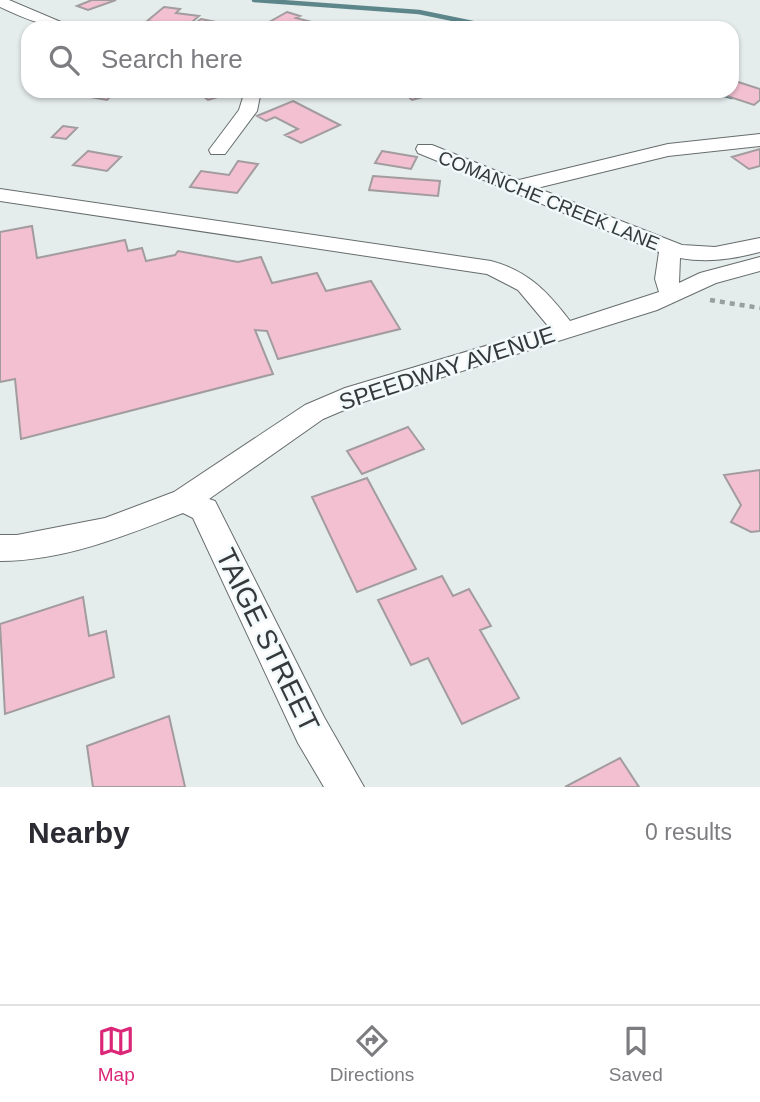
<!DOCTYPE html>
<style>
body{margin:0;font-family:Helvetica,sans-serif;background:#f2f2f3;color:#2b2b33}
.list{margin:0;padding:0;list-style:none}
h2{display:flex;justify-content:space-between;align-items:center;height:91px;margin:0;padding:0 28px;font-size:30px}
h2 small{font-size:23px;font-weight:400;color:#7c7c81}
.icon{flex:none;width:38px;height:38px;fill:none;stroke:currentColor;stroke-width:2;stroke-linecap:round;stroke-linejoin:round}
.map{position:relative;flex:none;width:760px;height:787px;overflow:hidden}
.search{position:absolute;background:#fff;box-shadow:0 2px 5px #0004;left:21px;right:21px;top:21px;height:77px;display:flex;align-items:center;gap:18px;box-sizing:border-box;padding:0 24px;border-radius:21px;color:#7c7c81;font-size:26px}
.sheet{height:217px;background:#fff}
nav{display:flex;justify-content:space-around;align-items:center;box-sizing:border-box;height:98px;border-top:2px solid #e1e1e2;background:#fff;font-size:19px;color:#7c7c81}
nav a{display:grid;justify-items:center;gap:4px}
nav .on{color:#db2777}
.map>svg:first-child{display:block}
.lines{fill:none;stroke-linecap:round;stroke-linejoin:round}
.stream{stroke:#5c868a;stroke-width:4.5}
.building{fill:#f3c0d1;stroke:#a29c9e;stroke-width:2}
.minor-casing{stroke:#676d6d;stroke-width:2}
.path{stroke:#999e9e;stroke-width:4.5;stroke-dasharray:5 5;stroke-linecap:butt}
.minor{fill:#fff;fill-rule:evenodd}
.labels{text-anchor:middle;stroke-width:5;stroke-linejoin:round;paint-order:stroke}
.far-street-label{font-size:19px;fill:#363939;stroke:#f2f9fa}
.street-label{font-size:23px;fill:#363939;stroke:#f2f9fa}
.near-street-label{font-size:28px;fill:#363939;stroke:#f2f9fa}
</style>
<div class="map">
<svg width="760" height="787" viewBox="0 0 760 787">
<rect width="100%" height="100%" fill="#e5ecec"/>
<g class="lines">
<path class="stream" d="M254,0L419,12L497,28
M710,91L732,97"/>
</g>
<path class="building" d="M92,0H116L88,10L77,6Z
M164,7L180,9L176,13L199,16L186,27L147,21Z
M287,12L300,16L296,18L335,28L262,26Z
M201,19L216,22L207,28L190,27Z
M732,80L760,89V100L754,105L712,91H732Z
M90,91H116L107,100L84,96Z
M197,91H238L208,100Z
M402,91H430L434,94L412,100Z
M293,101L340,125L301,143L285,135L298,129L275,117L266,121L257,116Z
M63,126L77,128L66,139L52,137Z
M760,149V166L749,169L732,157Z
M88,151L121,157L107,171L73,165Z
M382,151L417,157L411,169L375,163Z
M238,161L258,164L237,193L190,187L201,171L229,175Z
M373,176L440,181L438,196L369,190Z
M32,226L37,258L125,240L128,251L142,248L146,261L175,255L178,251L238,262L261,257L272,283L317,273L326,291L371,281L400,329L278,359L267,331L255,330L273,374L21,439L15,379L0,382V232Z
M408,427L424,449L362,474L347,451Z
M760,470V531L751,532L731,522L741,505L724,475Z
M367,478L416,569L357,592L312,497Z
M442,576L453,596L469,589L491,626L480,630L519,698L462,724L428,658L411,665L378,600Z
M83,597L89,636L106,631L114,677L5,714L0,624Z
M169,716L185,787H93L87,746Z
M620,758L639,787H565Z"/>
<g class="lines">
<g class="minor-casing">
<path id="minor" d="M0,0H9L75,28C47,28 25,19 0,7Z
M245,91H261L257,111L225,154H211L209,150L239,110Z
M760,134V146L668,156L537,188L682,245L715,247L760,238V252C733,259 708,263 680,258L679,283L700,273L760,257V271L716,283L657,310L363,402L323,419L209,499L215,501L324,717L364,787H324L298,743L193,518L183,513C125,536 63,561 0,561V535H17L105,518L174,492L305,405L345,388L549,327L518,290L487,274L0,201V189L491,261C528,271 547,291 570,321L659,292L655,279L659,252L418,153L416,149L418,145H432L519,180L668,144Z"/>
</g>
<path class="path" d="M710,300L760,308"/>
<use href="#minor" class="minor"/>
</g>
<g class="labels">
<g class="far-street-label">
<text transform="translate(549 200) rotate(22)" y="7">COMANCHE CREEK LANE</text>
</g>
<g class="street-label">
<text transform="translate(447 368) rotate(-18)" y="8">SPEEDWAY AVENUE</text>
</g>
<g class="near-street-label">
<text transform="translate(268 640) rotate(64)" y="10">TAIGE STREET</text>
</g>
</g>
</svg>
<div class="search"><svg class="icon" aria-label="search" viewBox="0 0 24 24"><circle cx="10" cy="10" r="6"/><path d="M15 15l6 6"/></svg>Search here</div>
</div>
<section class="sheet">
<h2>Nearby<small>0 results</small></h2>
<ul class="list">
</ul>
</section>
<nav>
<a class="on"><svg class="icon" aria-label="map" viewBox="0 0 24 24"><path d="M3 6l6-2 6 2 6-2v14l-6 2-6-2-6 2zM9 4v14M15 6v14"/></svg>Map</a>
<a><svg class="icon" aria-label="directions" viewBox="0 0 24 24"><path d="M12 3l9 9-9 9-9-9zM9 14v-3h6M13 9l2 2-2 2"/></svg>Directions</a>
<a><svg class="icon" aria-label="saved" viewBox="0 0 24 24"><path d="M7 4h10v16l-5-4-5 4z"/></svg>Saved</a>
</nav>
